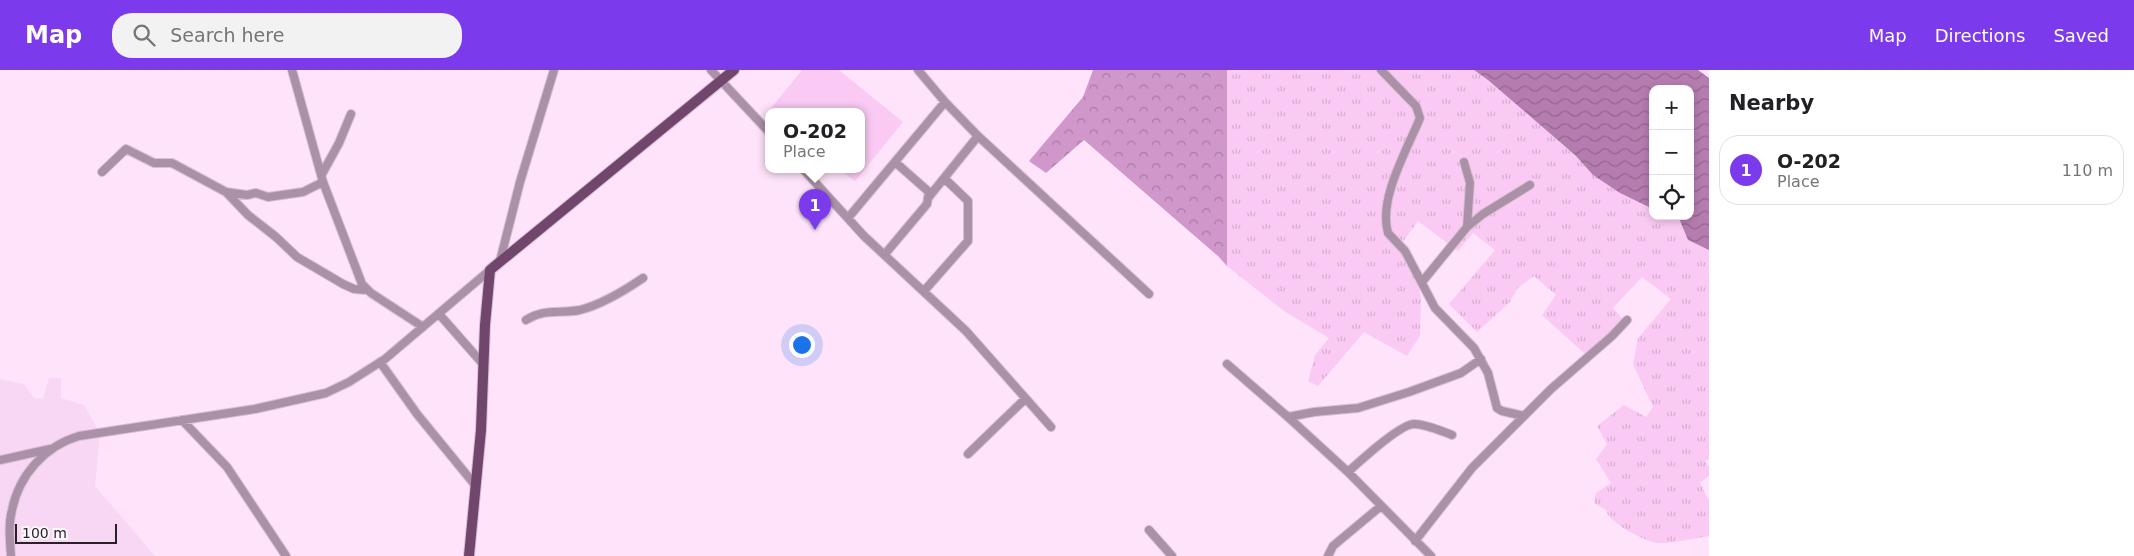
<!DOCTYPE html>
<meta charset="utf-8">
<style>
body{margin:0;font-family:"DejaVu Sans",sans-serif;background:#f2f2f2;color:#202124}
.controls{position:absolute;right:15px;top:15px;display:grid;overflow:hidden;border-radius:10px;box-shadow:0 2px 8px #0003}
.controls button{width:45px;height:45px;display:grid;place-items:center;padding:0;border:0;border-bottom:1px solid #e0e0e0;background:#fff;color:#202124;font:25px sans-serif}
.scale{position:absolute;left:15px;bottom:12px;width:102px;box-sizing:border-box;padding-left:5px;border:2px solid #2a2028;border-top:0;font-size:14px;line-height:18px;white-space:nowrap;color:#2a2028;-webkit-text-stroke:4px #fdf8fc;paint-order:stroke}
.you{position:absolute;left:801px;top:274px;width:18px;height:18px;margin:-12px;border:4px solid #fff;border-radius:50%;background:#1a73e8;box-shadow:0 0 0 8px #1a73e833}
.badge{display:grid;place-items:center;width:32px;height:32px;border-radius:50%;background:#7c3aed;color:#fff;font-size:16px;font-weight:700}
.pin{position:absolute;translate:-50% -41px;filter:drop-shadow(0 1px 2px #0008)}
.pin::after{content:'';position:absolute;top:26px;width:18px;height:15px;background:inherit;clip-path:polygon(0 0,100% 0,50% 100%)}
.popup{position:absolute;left:765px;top:38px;width:100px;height:65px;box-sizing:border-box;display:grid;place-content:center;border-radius:10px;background:#fff;filter:drop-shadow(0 1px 4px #0005);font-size:16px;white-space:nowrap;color:#757577}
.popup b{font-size:19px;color:#202124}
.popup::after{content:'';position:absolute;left:50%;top:100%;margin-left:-10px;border:10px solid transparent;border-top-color:#fff}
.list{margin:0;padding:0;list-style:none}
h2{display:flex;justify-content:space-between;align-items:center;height:65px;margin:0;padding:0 20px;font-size:21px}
h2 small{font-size:16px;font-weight:400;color:#757577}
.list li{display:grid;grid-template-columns:32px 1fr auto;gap:15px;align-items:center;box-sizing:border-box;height:70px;margin:0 10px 10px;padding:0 10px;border:1px solid #e0e0e0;border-radius:20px}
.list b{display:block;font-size:19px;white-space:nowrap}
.list p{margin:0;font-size:16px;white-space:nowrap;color:#757577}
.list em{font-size:16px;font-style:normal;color:#757577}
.icon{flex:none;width:28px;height:28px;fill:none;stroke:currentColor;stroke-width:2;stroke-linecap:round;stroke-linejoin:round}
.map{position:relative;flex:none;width:1709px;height:486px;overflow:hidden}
header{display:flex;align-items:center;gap:30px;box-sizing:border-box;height:70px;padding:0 25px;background:#7c3aed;color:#fff}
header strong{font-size:24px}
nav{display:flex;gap:28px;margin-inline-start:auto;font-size:18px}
.search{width:350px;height:45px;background:#f2f2f2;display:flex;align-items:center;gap:12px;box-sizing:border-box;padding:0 18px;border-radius:20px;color:#757577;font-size:19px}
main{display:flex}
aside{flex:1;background:#fff}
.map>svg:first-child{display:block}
.built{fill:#f8d7f4}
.grass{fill:url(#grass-tufts)}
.forest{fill:url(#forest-crowns)}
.garden{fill:#facaf4}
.water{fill:url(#water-waves)}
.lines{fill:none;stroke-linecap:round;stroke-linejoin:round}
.minor-casing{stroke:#d8c0d4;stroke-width:10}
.major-casing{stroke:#d8c0d4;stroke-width:12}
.minor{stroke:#aa91a7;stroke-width:8}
.major{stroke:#71466d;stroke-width:10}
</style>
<header>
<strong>Map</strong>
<div class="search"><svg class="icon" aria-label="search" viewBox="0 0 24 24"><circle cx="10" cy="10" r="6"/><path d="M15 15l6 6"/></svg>Search here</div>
<nav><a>Map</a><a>Directions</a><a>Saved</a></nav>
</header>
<main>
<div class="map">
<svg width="1709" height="486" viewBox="0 0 1709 486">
<defs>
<pattern id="grass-tufts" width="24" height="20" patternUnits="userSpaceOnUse" patternTransform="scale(1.25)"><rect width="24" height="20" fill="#facaf4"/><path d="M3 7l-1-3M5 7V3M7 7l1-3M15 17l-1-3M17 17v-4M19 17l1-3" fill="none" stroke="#d6add1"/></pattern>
<pattern id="forest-crowns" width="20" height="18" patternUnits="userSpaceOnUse" patternTransform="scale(1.25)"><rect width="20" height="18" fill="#d097ca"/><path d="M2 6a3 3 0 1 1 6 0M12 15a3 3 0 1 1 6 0" fill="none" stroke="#a97ba4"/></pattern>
<pattern id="water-waves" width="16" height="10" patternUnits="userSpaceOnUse" patternTransform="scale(1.25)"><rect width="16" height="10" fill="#b57daf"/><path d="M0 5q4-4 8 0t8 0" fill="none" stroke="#93668e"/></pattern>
</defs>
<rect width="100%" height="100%" fill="#fee3fa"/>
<path class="built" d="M49,308H61V328L84,335L100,363L95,416L155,486H0V309L24,314L35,329L43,328Z"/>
<path class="grass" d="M1227,0H1474L1488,10L1575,85L1593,105L1620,123L1653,138V146H1678L1688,170L1709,180V389L1705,391L1709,397V406L1700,413L1709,431V466C1696,468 1669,474 1657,473C1644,471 1609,453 1606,440L1594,433L1596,423L1611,413L1596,389L1607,374L1597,356L1624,335L1646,347L1653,337L1633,294L1638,268L1671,229L1642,207L1613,238L1622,248L1610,266L1585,284L1542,245L1556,225L1534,206L1518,218L1509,233L1477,262L1449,234L1495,180L1473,163L1458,181L1418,151L1398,178L1416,206L1421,228L1420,266L1407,286L1364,262L1318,316L1308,311L1315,285L1329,268L1284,241L1227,196Z"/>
<path class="forest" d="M1093,0H1227V196L1219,187L1084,70L1046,103L1029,91L1083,27Z"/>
<path class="garden" d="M802,0H839L903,52L855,111L839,99H861V41L768,42Z"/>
<path class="water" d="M1474,0H1698L1709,8V180L1688,170L1678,146H1690V19H1653L1651,138L1620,123L1593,105L1575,85L1488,10Z"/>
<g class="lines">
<g class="minor-casing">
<path id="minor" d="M292,0L323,112L362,214L371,223L423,257
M711,0L769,62
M918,0L945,32L978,66L1149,224
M1381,0L1416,36L1420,48C1407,80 1378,129 1388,163L1405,181L1435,238L1474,278L1488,303L1497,338L1502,341L1524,346
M1464,92L1470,113L1467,157
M803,99L864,166L966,261L1051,357
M102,102L126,79L154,93H172L226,122L247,125L256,123L268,127L303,122L323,112
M322,104L339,73L351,44
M226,122L248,145L276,167L297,187L343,214L354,219L367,220
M928,128L978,66
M848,148L945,32
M885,184L927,134L929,122L895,92
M500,191L520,112L554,0
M1422,212L1467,157L1483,144L1530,115
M924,221L968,171V131L944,108
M439,244L483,294
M526,250C544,238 560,244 580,240C603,234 624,221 643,208
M380,292L417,344L475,415
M1227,294L1288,347L1348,402L1431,486
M1288,347L1314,342L1358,338L1409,322L1461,303L1481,289
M182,350L227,397L286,486
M968,384L1025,329
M0,390L50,379
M1348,402C1359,392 1400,354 1414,354C1426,354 1441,361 1452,365
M1149,460L1172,486
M1415,471L1472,398L1551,319L1612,266L1627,250
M11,486C10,471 8,455 12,440C19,405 45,376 79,366L255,339L326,323L349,312L385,289L490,200
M1328,486L1333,476L1381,436"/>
</g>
<g class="major-casing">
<path id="major" d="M469,486L481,360L485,255L490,200L734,0"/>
</g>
<use href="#minor" class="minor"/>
<use href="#major" class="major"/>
</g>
</svg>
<div class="controls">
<button>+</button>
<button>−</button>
<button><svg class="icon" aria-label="locate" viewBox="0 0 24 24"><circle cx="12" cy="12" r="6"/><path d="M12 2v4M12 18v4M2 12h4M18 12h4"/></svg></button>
</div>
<div class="scale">100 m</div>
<div class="you"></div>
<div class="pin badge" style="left:815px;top:160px">1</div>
<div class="popup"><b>O-202</b>Place</div>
</div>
<aside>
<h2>Nearby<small></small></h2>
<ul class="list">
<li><span class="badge">1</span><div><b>O-202</b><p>Place</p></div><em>110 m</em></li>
</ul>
</aside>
</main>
